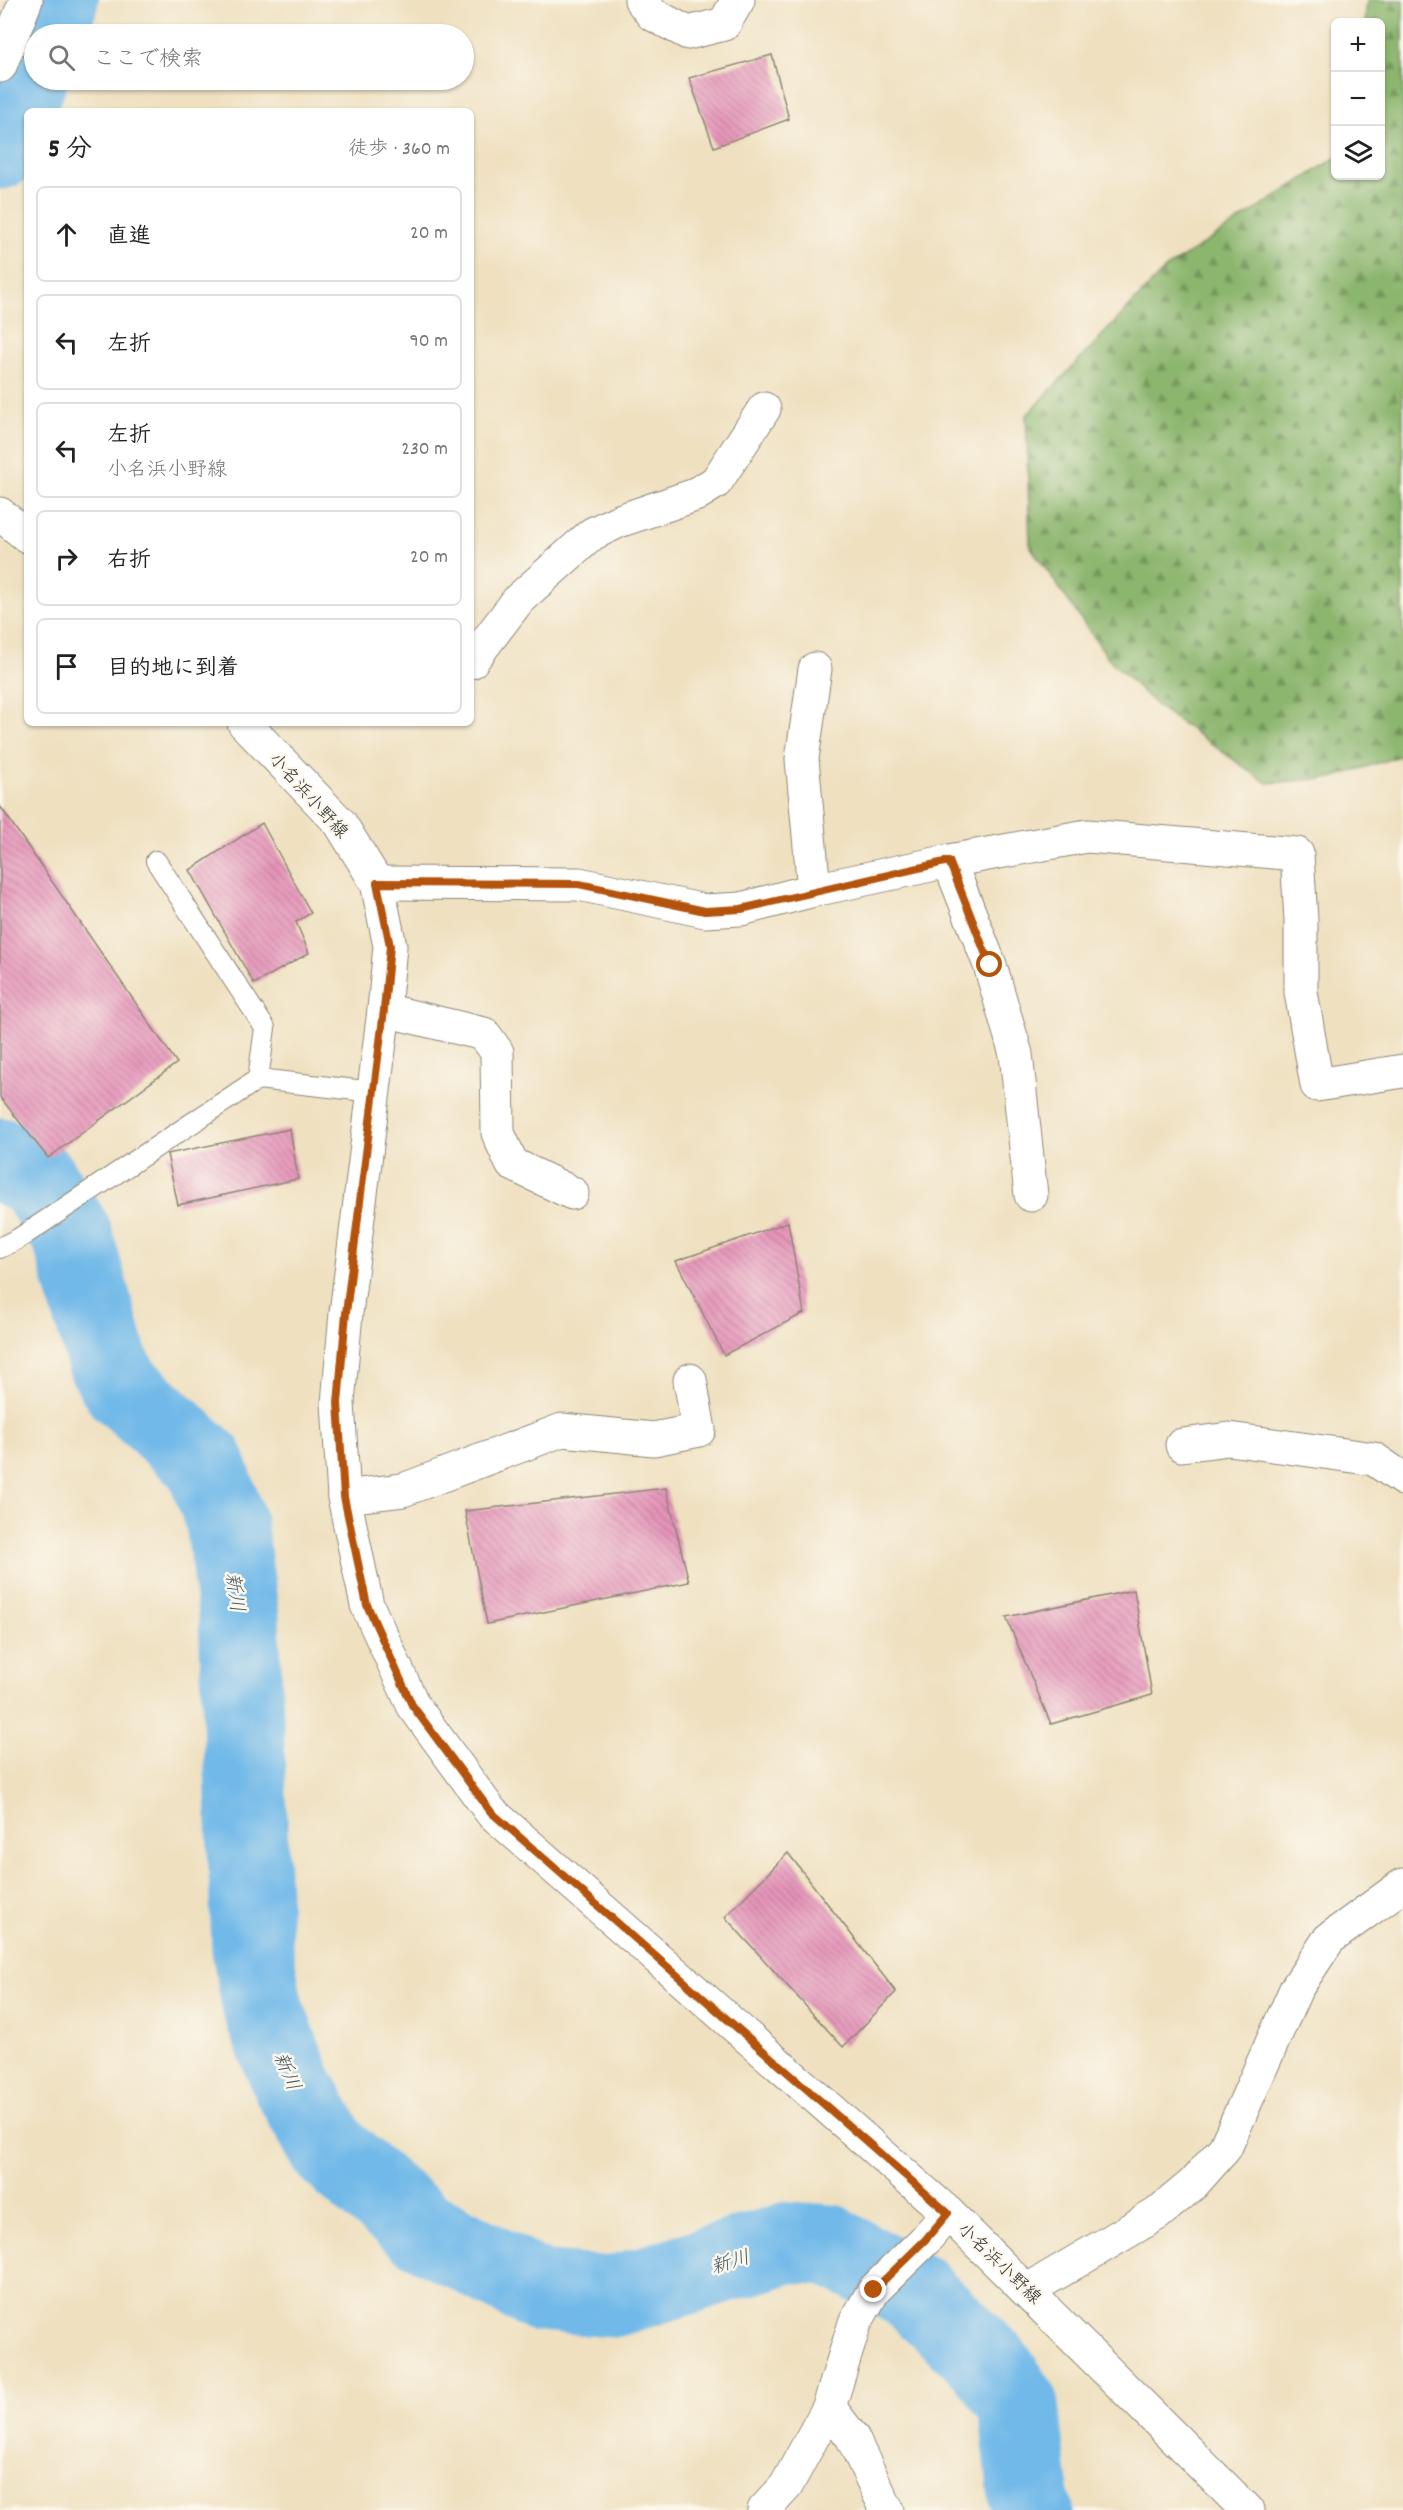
<!DOCTYPE html>
<html lang="ja">
<meta charset="utf-8">
<style>
body{margin:0;font-family:Dekko,"Klee One",sans-serif;background:#f2f2f2;color:#222}
.controls{position:absolute;right:18px;top:18px;display:grid;overflow:hidden;border-radius:9px;box-shadow:0 2px 4px #0004}
.controls button{width:54px;height:54px;display:grid;place-items:center;padding:0;border:0;border-bottom:2px solid #e0e0e0;background:#fff;color:#222;font:30px sans-serif}
.stop{position:absolute;width:18px;height:18px;margin:-14px;border:4px solid #b45309;border-radius:50%;background:#fff}
.stop.end{background:#b45309;border-color:#fff;box-shadow:0 2px 6px #0008}
.list{margin:0;padding:0;list-style:none}
h2{display:flex;justify-content:space-between;align-items:center;height:78px;margin:0;padding:0 24px;font-size:26px}
h2 small{font-size:20px;font-weight:400;color:#767676}
.list li{display:grid;grid-template-columns:39px 1fr auto;gap:18px;align-items:center;box-sizing:border-box;height:96px;margin:0 12px 12px;padding:0 12px;border:2px solid #e0e0e0;border-radius:9px}
.list b{display:block;font-size:22px;white-space:nowrap}
.list p{margin:0;font-size:20px;white-space:nowrap;color:#767676}
.list em{font-size:20px;font-style:normal;color:#767676}
.icon{flex:none;width:33px;height:33px;fill:none;stroke:currentColor;stroke-width:2;stroke-linecap:round;stroke-linejoin:round}
.map{position:relative;flex:none;width:1403px;height:2510px;overflow:hidden}
.search{position:absolute;background:#fff;box-shadow:0 2px 4px #0004;left:24px;top:24px;width:450px;height:66px;display:flex;align-items:center;gap:15px;box-sizing:border-box;padding:0 21px;border-radius:33px;color:#767676;font-size:22px}
.panel{position:absolute;background:#fff;box-shadow:0 2px 4px #0004;left:24px;top:108px;width:450px;height:618px;border-radius:9px}
.map>svg:first-child{display:block}
.forest{fill:url(#forest-firs);stroke:#5c704c;stroke-width:1.5}
.lines{fill:none;stroke-linecap:round;stroke-linejoin:round}
.river{stroke:#71b9e9;stroke-width:81}
.building{fill:url(#building-back-hatch)}
.lane-casing{stroke:#8d8676;stroke-width:22}
.street-casing{stroke:#8d8676;stroke-width:35}
.primary-casing{stroke:#8d8676;stroke-width:35}
.lane{stroke:#fff;stroke-width:20}
.street{stroke:#fff;stroke-width:33}
.primary{stroke:#fff;stroke-width:33}
.route{stroke:#b45309;stroke-width:8}
.labels{text-anchor:middle;stroke-width:5;stroke-linejoin:round;paint-order:stroke}
.street-label{font-size:18px;fill:#2b2b2b;stroke:#fbf7ec}
.water-label{font-size:20px;font-style:italic;fill:#405664;stroke:#fbf7ec}
</style>
<div class="map">
<svg width="1403" height="2510" viewBox="0 0 1403 2510">
<defs>
<pattern id="forest-firs" width="22" height="20" patternUnits="userSpaceOnUse" patternTransform="scale(1.5)"><rect width="22" height="20" fill="#8cb66e"/><path d="M5 1l3.5 6h-7zM16 11l3.5 6h-7z" fill="#73945b"/></pattern>
<pattern id="building-back-hatch" width="6" height="6" patternUnits="userSpaceOnUse" patternTransform="scale(1.5)"><rect width="6" height="6" fill="#e694b9"/><path d="M-1 5l2 2M0 0l6 6M5-1l2 2" fill="none" stroke="#bb7997"/></pattern>
</defs>
<rect width="100%" height="100%" fill="#fbf7ec"/>
<filter id="ink" filterUnits="userSpaceOnUse"><feTurbulence type="fractalNoise" baseFrequency=".0167" numOctaves="2"/><feDisplacementMap in="SourceGraphic" scale="12" xChannelSelector="R" yChannelSelector="G"/><feConvolveMatrix kernelMatrix="1 2 1 2 8 2 1 2 1" color-interpolation-filters="sRGB"/></filter>
<filter id="wash" filterUnits="userSpaceOnUse"><feTurbulence type="fractalNoise" baseFrequency=".008" numOctaves="4" result="noise"/><feDisplacementMap in="SourceGraphic" scale="24" xChannelSelector="R" yChannelSelector="G"/><feGaussianBlur stdDeviation="1.35" result="paint"/><feColorMatrix in="noise" values="0 0 0 0 0 0 0 0 0 0 0 0 0 0 0 0 0 1.4 0 .05"/><feComposite in="paint" operator="in"/></filter>
<g filter="url(#wash)">
<rect width="100%" height="100%" fill="#efe0c0"/>
<path class="forest" d="M1367,0H1403V755L1332,778L1267,783L1157,706L1109,659L1030,546L1026,416L1165,269L1335,158L1336,176H1380V22H1365Z"/>
<g class="lines">
<path class="river" d="M45,34L58,0
M0,149L34,60
M0,1158L39,1182L72,1235L108,1363L122,1387L205,1463L226,1522L239,1618L252,1949L263,2009L293,2085L331,2152L419,2227L539,2291L612,2297L790,2242L830,2245L916,2293L993,2367L1019,2406L1029,2496L1033,2510"/>
</g>
<g id="blocks">
<path class="building" d="M772,55L789,119L714,147L689,78Z
M0,806L177,1063L48,1158L0,1097Z
M262,823L311,913L296,922L309,953L254,984L190,870Z
M290,1129L298,1179L178,1205L167,1154Z
M788,1222L804,1313L724,1355L676,1261Z
M666,1488L689,1582L487,1624L465,1511Z
M1134,1590L1152,1695L1051,1724L1006,1617Z
M788,1853L896,1992L843,2047L725,1917Z"/>
</g>
</g>
<g filter="url(#ink)">
<use href="#blocks" fill-opacity="0" stroke="#8d8676" stroke-width="1.5"/>
<g class="lines">
<g class="lane-casing">
<path id="lane" d="M258,1079L374,1092
M0,1248L18,1239L258,1079L265,1028L156,861"/>
</g>
<g class="street-casing">
<path id="street" d="M641,0L652,14L688,33L724,24L738,0
M0,66L26,0
M471,662L519,599L592,534L619,521L695,495L716,482L764,409
M949,861L990,965L1016,1054L1031,1195
M377,883L579,884L705,911L741,909L814,890L802,759L815,669
M814,890L949,861L1087,836L1297,854L1301,920V992L1317,1085L1403,1071
M384,1010L484,1034L497,1052L498,1133L512,1164L572,1193
M1182,1445L1229,1439L1374,1459L1403,1479
M344,1497L403,1490L562,1430L654,1439L699,1430L690,1380
M1028,2290L1157,2214L1193,2184L1225,2148L1296,1989L1329,1939L1403,1885
M829,2407L852,2437L887,2510
M764,2510L786,2486L829,2407L855,2323L874,2290L925,2240L948,2213"/>
</g>
<g class="primary-casing">
<path id="primary" d="M0,514L27,536
M244,723L340,823L377,883L390,946L384,1010L346,1313L338,1403L344,1497L367,1605L413,1705L491,1812L948,2213L1247,2510"/>
</g>
<use href="#lane" class="lane"/>
<use href="#street" class="street"/>
<use href="#primary" class="primary"/>
</g>
</g>
<g class="lines" filter="url(#ink)">
<path class="route" d="M874,2290L925,2240L948,2213L491,1812L412,1705L367,1605L344,1497L338,1403L346,1313L384,1010L390,946L377,883L579,884L705,911L741,909L949,861L990,965"/>
</g>
<g class="labels">
<g class="street-label">
<text transform="translate(309 795) rotate(48)" y="6">小名浜小野線</text>
<text transform="translate(1000 2263) rotate(44)" y="6">小名浜小野線</text>
</g>
<g class="water-label">
<text transform="translate(236 1592) rotate(82)" y="7">新川</text>
<text transform="translate(288 2071) rotate(67)" y="7">新川</text>
<text transform="translate(730 2261) rotate(-17)" y="7">新川</text>
</g>
</g>
</svg>
<div class="controls">
<button>+</button>
<button>−</button>
<button><svg class="icon" aria-label="layers" viewBox="0 0 24 24"><path d="M12 4l9 5-9 5-9-5zM3 14l9 5 9-5"/></svg></button>
</div>
<div class="stop" style="left:990px;top:965px"></div>
<div class="stop end" style="left:874px;top:2290px"></div>
<div class="search"><svg class="icon" aria-label="search" viewBox="0 0 24 24"><circle cx="10" cy="10" r="6"/><path d="M15 15l6 6"/></svg>ここで検索</div>
<section class="panel">
<h2>5 分<small>徒歩 · 360 m</small></h2>
<ul class="list">
<li><svg class="icon" aria-label="ahead" viewBox="0 0 24 24"><path d="M12 20V5M6 11l6-6 6 6"/></svg><div><b>直進</b></div><em>20 m</em></li>
<li><svg class="icon" aria-label="left" viewBox="0 0 24 24"><path d="M17 20v-9H6M10 6l-5 5 5 5"/></svg><div><b>左折</b></div><em>90 m</em></li>
<li><svg class="icon" aria-label="left" viewBox="0 0 24 24"><path d="M17 20v-9H6M10 6l-5 5 5 5"/></svg><div><b>左折</b><p>小名浜小野線</p></div><em>230 m</em></li>
<li><svg class="icon" aria-label="right" viewBox="0 0 24 24"><path d="M7 20v-9h11M14 6l5 5-5 5"/></svg><div><b>右折</b></div><em>20 m</em></li>
<li><svg class="icon" aria-label="arrive" viewBox="0 0 24 24"><path d="M6 21V4h12l-3 4 3 4H6"/></svg><div><b>目的地に到着</b></div></li>
</ul>
</section>
</div>
